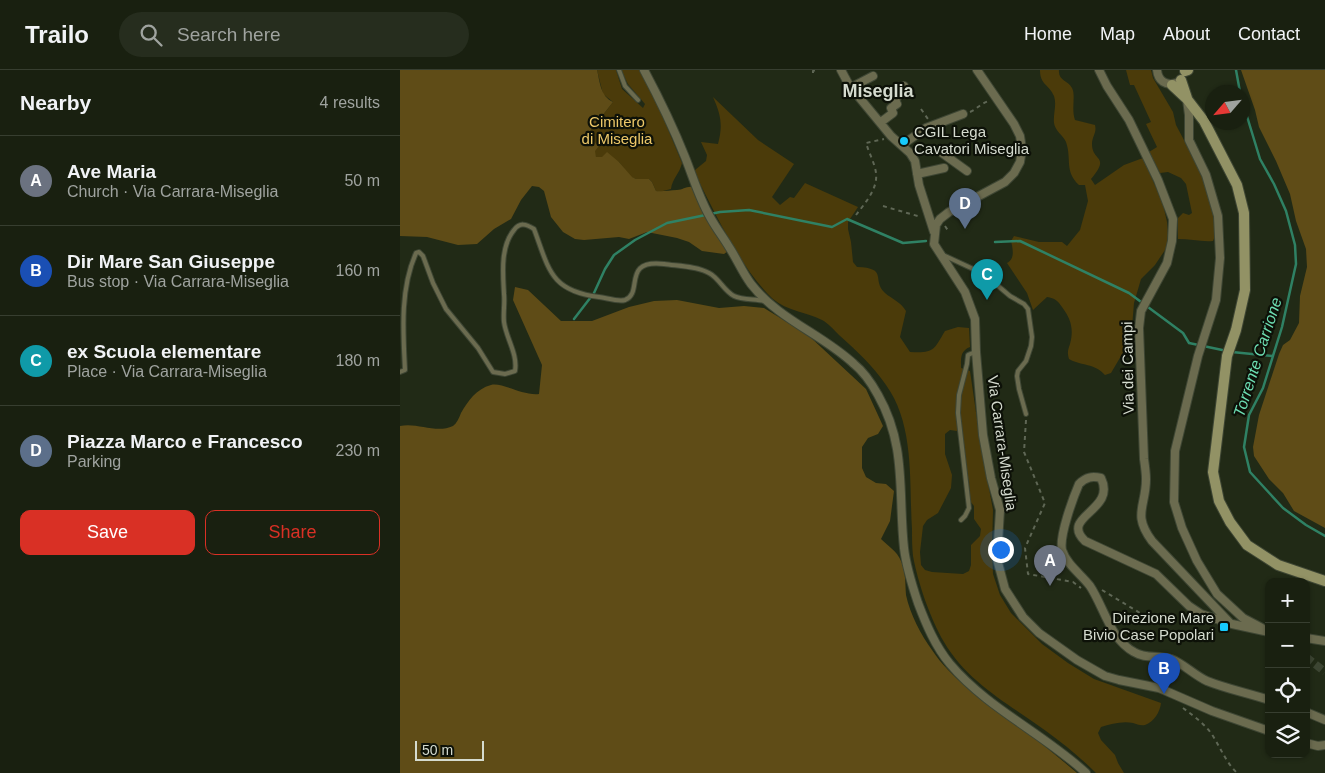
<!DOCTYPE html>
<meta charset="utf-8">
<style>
body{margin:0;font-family:Helvetica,sans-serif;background:#262d1e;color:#f1f3f6}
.controls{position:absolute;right:15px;bottom:15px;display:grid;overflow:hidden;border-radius:10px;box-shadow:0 1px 4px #0004}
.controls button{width:45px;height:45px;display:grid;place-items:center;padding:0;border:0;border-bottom:1px solid #373e30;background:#192010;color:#f1f3f6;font:25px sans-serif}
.compass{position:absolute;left:805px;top:15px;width:45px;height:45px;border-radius:50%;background:#192010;box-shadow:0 1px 4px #0004;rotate:242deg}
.scale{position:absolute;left:15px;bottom:12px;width:69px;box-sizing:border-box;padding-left:5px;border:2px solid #d5dbcf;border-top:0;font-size:14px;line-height:18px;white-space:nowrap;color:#d5dbcf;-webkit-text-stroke:4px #0d1108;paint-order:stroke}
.you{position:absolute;left:600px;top:479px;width:18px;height:18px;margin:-12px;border:4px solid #fff;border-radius:50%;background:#1a73e8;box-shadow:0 0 0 8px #1a73e833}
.badge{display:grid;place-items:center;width:32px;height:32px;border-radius:50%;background:#d93025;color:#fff;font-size:16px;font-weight:700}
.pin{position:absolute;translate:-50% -41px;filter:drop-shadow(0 1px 2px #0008)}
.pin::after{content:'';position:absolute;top:26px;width:18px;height:15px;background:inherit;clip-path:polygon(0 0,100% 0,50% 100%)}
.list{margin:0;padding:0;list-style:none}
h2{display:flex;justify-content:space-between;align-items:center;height:65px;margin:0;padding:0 20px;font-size:21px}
h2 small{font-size:16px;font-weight:400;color:#9fa39f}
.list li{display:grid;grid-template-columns:32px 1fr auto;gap:15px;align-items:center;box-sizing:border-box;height:90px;padding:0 20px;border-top:1px solid #373e30}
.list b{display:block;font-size:19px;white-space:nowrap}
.list p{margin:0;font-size:16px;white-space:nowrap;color:#9fa39f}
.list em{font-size:16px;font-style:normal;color:#9fa39f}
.actions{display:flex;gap:10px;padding:15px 20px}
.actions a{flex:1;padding:11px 0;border:1px solid #d93025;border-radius:10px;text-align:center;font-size:18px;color:#d93025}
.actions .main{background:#d93025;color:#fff}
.icon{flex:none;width:28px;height:28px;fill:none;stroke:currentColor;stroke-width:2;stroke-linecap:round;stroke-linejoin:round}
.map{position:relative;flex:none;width:925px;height:703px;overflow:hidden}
header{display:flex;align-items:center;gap:30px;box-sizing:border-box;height:70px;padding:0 25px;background:#192010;border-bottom:1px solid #373e30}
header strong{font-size:24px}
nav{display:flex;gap:28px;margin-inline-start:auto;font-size:18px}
.search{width:350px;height:45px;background:#262d1e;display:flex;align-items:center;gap:12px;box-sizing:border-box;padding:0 18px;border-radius:28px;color:#9fa39f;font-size:19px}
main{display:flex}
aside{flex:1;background:#192010}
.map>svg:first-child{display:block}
.green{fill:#4b3b0a;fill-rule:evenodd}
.forest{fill:#5f4c17}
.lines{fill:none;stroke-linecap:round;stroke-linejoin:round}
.stream{stroke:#2f8164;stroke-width:2.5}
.street-tunnel{stroke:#3c4532;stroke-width:8;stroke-dasharray:8 4;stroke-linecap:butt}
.lane-casing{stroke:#3e4634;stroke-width:6}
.street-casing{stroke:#3e4634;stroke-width:10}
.secondary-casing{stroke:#3e4634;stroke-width:12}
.path{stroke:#5f6755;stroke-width:2;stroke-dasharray:4 4;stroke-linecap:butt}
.lane{stroke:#6b6b4f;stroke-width:4}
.street{stroke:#6b6b4f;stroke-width:8}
.secondary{stroke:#929265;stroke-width:10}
.poi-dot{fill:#17cafb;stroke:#0d1108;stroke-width:2}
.labels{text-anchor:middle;stroke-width:4.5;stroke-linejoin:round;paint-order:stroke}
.park-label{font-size:15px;fill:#edc869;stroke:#0d1108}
.poi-label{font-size:15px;fill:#d5dbcf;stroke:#0d1108;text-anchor:start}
.street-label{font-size:15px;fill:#d5dbcf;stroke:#0d1108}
.water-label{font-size:16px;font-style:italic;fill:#6ddeb3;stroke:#0d1108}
.quarter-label{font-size:18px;font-weight:bold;fill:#d5dbcf;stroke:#0d1108}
</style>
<header>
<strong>Trailo</strong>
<div class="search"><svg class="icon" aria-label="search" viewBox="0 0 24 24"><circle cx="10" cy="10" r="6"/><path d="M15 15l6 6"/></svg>Search here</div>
<nav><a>Home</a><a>Map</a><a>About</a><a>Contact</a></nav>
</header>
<main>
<aside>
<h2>Nearby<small>4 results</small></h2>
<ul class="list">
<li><span class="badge" style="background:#6b7280">A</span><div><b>Ave Maria</b><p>Church · Via Carrara-Miseglia</p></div><em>50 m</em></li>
<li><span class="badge" style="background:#1a4fb4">B</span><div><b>Dir Mare San Giuseppe</b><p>Bus stop · Via Carrara-Miseglia</p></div><em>160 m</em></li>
<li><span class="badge" style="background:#0f9aa8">C</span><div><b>ex Scuola elementare</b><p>Place · Via Carrara-Miseglia</p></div><em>180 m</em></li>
<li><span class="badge" style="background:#5c6f8a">D</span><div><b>Piazza Marco e Francesco</b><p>Parking</p></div><em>230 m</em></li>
</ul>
<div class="actions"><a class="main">Save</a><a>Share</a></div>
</aside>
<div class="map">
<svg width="925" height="703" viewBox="0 0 925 703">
<rect width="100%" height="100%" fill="#212a16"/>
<path class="green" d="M197,0H216L222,19L243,38L245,34L228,14L221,0H240L260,40L282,93C280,103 272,109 271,119L259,122L256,121L252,112L249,109H236L231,107L219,92L196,87L187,65L213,32L203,24Z
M640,0H659C658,11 668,10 672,18C676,25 671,39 675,50L695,55C697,63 692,66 692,74C692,92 711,85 691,109L695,115L724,95L743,88L763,134L767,152L768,165L767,177L755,195L741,209L734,233L731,269L711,303L705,305C695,293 681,296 669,289C667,282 668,280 670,274C674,259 671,249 662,237C658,231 655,228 647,227L633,240L627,223L607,193C615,189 613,179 611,171L614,166L639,172H662L667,176L680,160L688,131L685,115H679C664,101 672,89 666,72C663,65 655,61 654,53C653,44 657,35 654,26C649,14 640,15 640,0Z
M726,0H751L753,8L773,42L776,55L803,106L813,140L816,164L813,171C802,172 790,169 778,169V148L783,143L789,145L792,143L786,114L781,108L768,102L760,103L749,82L757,77L746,54L751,52L734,15H730Z
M313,27L358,70L394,94L372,127L380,135L390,127L394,128L405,113L458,137L448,152V159L451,172L453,192L457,197C489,198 471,210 485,223C492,229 501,232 506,241L500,267L510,282C534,283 533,281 545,261L558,257L569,258L570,277C560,281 561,288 561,298L570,301L580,370L593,440L592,477L593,504L600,525L611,543L642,574L668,593L694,609L761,633C760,642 754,652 745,655C740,656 737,654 733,653C722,651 711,654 701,657L698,663L701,670L715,685L718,693L724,703H696C681,688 664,674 646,661C609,634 568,613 544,572C530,548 518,513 513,486C512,477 512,468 512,459C509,413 515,355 486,315C473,296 456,280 439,265C434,260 428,253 422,250C406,242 387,241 373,229C340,198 317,146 296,106L295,100L306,91L307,85L301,72L318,74C323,55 321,45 313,27ZM550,360L557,361L561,366L564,399L569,411L570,431L574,436V449L581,459L580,466L571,475V495L569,501L563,504L532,502L525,500L521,495L520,482L523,456L527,450L538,443L551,418L552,405L545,384V364Z"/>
<path class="forest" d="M0,0H197C200,12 200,26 213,32L187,65L199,76L195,81L196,87H202L207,82L219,92L232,107L236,109H249L252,112L256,121C262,122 270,120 277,120C283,120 286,116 293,117L328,181L324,184L302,181L289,172L277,168L247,162L229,169L219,167L184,170L175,169L163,162L151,147L144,121L139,117L132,116L121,130L111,149L94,159L77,174L58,175L27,167L0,166Z
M841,0H925V458L894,441L883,423L869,409L854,386L853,377L859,345L879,284L883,275L890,270L899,253L900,226L907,197L906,179L896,151L890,124L876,91L859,57L855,40Z
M115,217L128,220L161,251H192L229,237L254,231L277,230L319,238L344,236L364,238L408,265L466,319L483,356L478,364L468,368L462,377V398L466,407L476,413L486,414L494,421L490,451L481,469C488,476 497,481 501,491C506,501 505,514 506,525C510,544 521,565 532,580C551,609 581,628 609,648C632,666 655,684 677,703H0V356C17,352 36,364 53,356C57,353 59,348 61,343C68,331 76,319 91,315C102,312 123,326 139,324L142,295L113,230Z"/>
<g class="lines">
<path class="stream" d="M836,0L840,22
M842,30L860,89L874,114L886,141L895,175L896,194L882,257L863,318L849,345L844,377L850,402L883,438L906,455L925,466
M595,172L620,171L729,223L783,263L789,273L827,281
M174,249L194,223L205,199L214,185L235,170L267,153L320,142L349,140L432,157L447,149L503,173L526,171
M832,282L873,286"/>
<path class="street-tunnel" d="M906,587L925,602"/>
<g class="lane-casing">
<path id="lane" d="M219,0L225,16L238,30
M543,185L584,204L610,226L624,234L628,239L632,267L631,276L626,291L618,301L617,306L619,319L626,344
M0,302L5,300C3,261 0,219 16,183L19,182L23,186L33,213L46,239L78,278L93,302L105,304L115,301C118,284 106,268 104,252C103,243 105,233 104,224C103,204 100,177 114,160C120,152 126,154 134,159C149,199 150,221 199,227C207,228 218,232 225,230C244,223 221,189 264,194C277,196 297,196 309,203C319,208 324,221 334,226C342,230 355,229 364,231
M561,450L565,446L569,438L558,343L559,325L567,294L568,285L575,282"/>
</g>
<g class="street-casing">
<path id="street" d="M244,0C259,28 273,57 285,87C293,107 299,128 310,147C316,158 323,167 329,177C337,189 342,202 351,214C379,250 422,264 454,294C464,302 472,314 478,325C507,376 498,423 504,478C506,496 512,515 518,533C526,554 535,576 550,594C587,638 644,664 686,703
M441,0L449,15L491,66L510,83L515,91L519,115L534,162
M577,0L614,54L620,66L622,79L620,92L614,103L605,112L549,142L540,149L536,155L534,174L565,222L575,249L576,282L583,365L591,408L600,440L597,489L605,519L623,547L639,563L677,590L705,606L719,610L759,618L812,641L869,661
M699,0L707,16L729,50L758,110L773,149L772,171L767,193L741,241L739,258L744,389C745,396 746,403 746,409C746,437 732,444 752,471L830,553
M757,0C758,11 766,16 776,13
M452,17L473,6
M787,30L789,45V70L806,105L818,146L820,188L816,230L798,286L775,381L774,432L782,458L797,491L817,524L843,548L862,558
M481,52L493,43L491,38L497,34L495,31L504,16
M502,75L526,58L563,44
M542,80V83L567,101
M517,104L544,98
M869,562L832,554L801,544L789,536L756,504L685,471C659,446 717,441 701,408C692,406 686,407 679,414C673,428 659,466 662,480C667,495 681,504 690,516C704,537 710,569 734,582C745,589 758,585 771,589C784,594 794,605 807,611C827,619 848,623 869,630
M906,568L925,571
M906,642L925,650
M906,673L918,676L925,675"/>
</g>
<g class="secondary-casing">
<path id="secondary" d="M785,1L788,0
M781,10L787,28
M772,15L787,29L804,51L837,115L844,143L845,220L836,260L827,286L813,402L819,431L830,452L847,475L878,495L925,511"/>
</g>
<path class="path" d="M413,3V1L416,0
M521,39L528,49
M570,42C577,39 581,33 589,31
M483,136L521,147
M456,145C465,133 478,119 476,103C475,94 469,83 466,73L484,69
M545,156L549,162
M626,350L624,382L645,433L625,478L628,504L673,512L681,518
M702,520L740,543
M783,638C794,646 806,655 813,666C821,679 826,692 837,703"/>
<use href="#lane" class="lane"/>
<use href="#street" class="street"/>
<use href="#secondary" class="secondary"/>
</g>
<g class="poi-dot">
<circle cx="504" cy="71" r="5"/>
<rect x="819" y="552" width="10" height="10" rx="2.5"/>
</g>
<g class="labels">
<g class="park-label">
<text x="217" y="57">Cimitero<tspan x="217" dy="17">di Miseglia</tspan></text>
</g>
<g class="poi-label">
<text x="514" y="67">CGIL Lega<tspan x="514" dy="17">Cavatori Miseglia</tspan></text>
<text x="814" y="553" text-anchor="end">Direzione Mare<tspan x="814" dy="17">Bivio Case Popolari</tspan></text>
</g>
<g class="street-label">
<text transform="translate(728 298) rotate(-91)" y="5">Via dei Campi</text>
<text transform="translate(602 373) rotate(82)" y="5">Via Carrara-Miseglia</text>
</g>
<g class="water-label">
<text transform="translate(857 287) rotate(-72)" y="6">Torrente Carrione</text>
</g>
<g class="quarter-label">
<text x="478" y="27">Miseglia</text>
</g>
</g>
</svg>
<div class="controls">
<button>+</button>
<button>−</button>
<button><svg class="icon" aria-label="locate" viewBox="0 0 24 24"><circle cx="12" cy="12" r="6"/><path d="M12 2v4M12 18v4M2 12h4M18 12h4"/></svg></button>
<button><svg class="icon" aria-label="layers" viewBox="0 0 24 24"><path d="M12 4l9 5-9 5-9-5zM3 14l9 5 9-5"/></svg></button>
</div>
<svg class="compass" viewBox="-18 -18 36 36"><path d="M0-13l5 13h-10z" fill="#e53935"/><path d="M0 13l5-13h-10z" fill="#9fa39f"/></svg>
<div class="scale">50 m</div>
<div class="you"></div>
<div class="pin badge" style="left:650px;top:516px;background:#6b7280">A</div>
<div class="pin badge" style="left:764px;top:624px;background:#1a4fb4">B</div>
<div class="pin badge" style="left:587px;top:230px;background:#0f9aa8">C</div>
<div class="pin badge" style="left:565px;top:159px;background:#5c6f8a">D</div>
</div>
</main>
